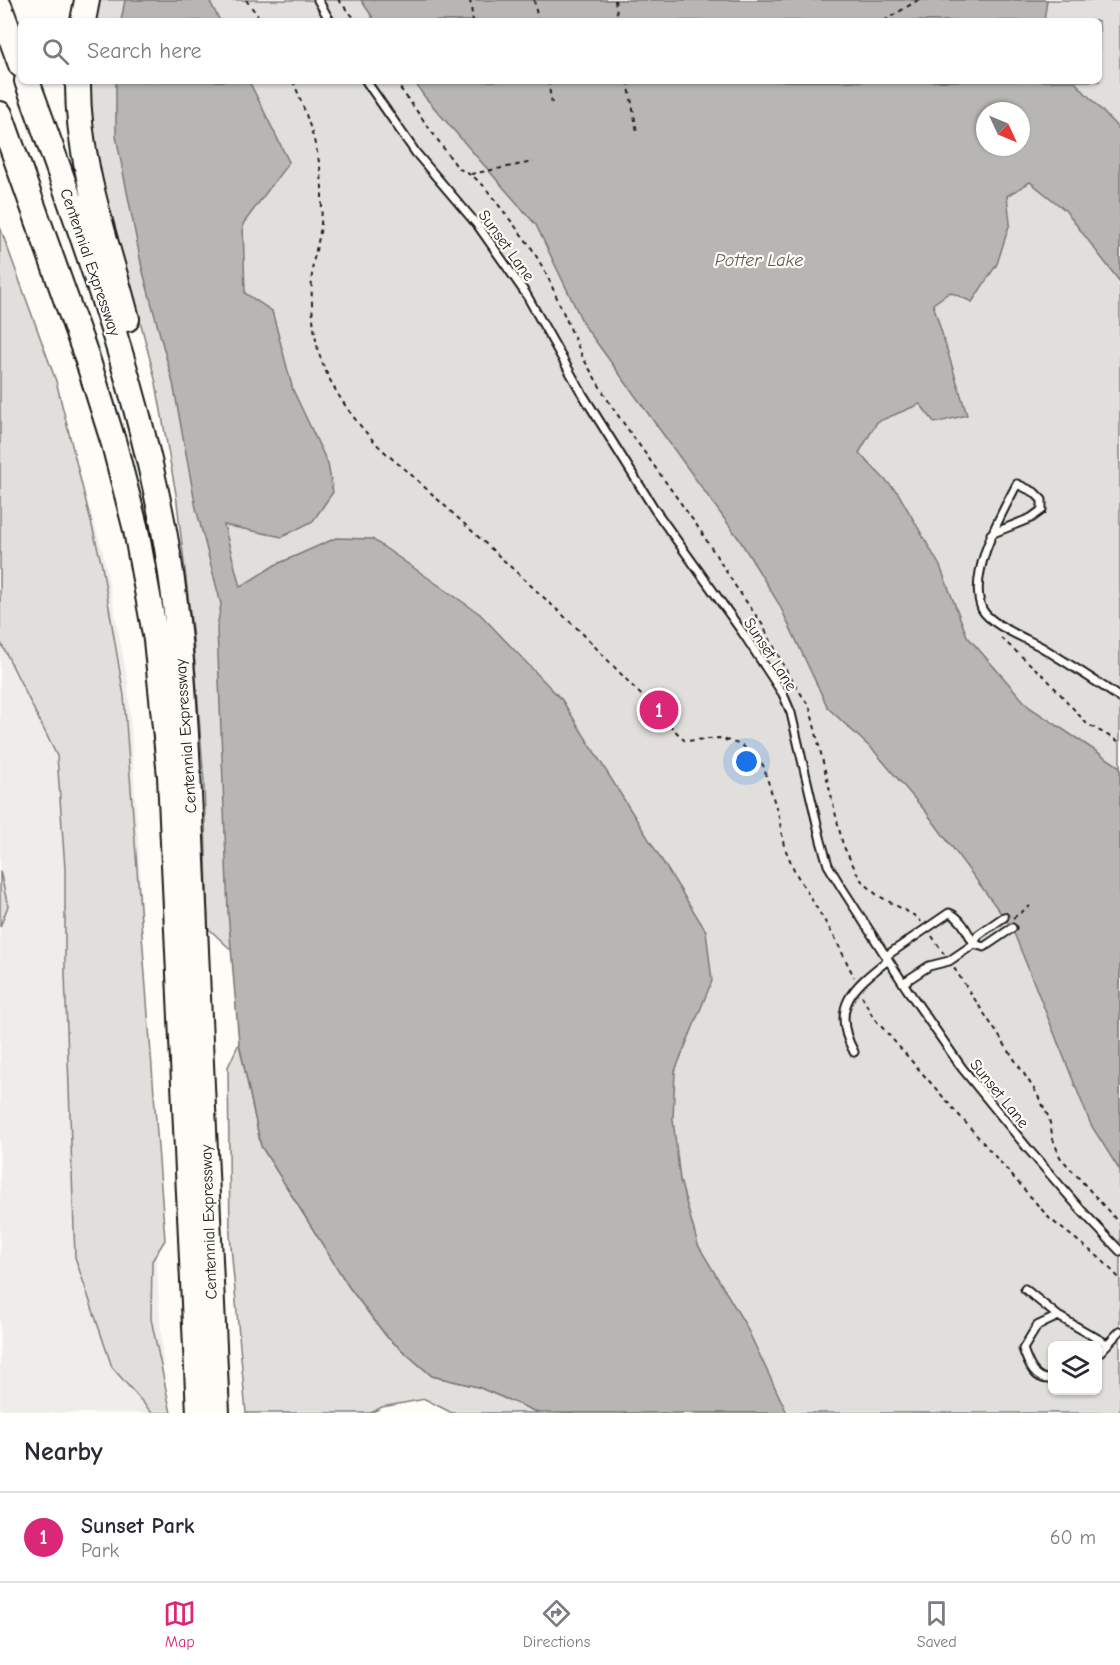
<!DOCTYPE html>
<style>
body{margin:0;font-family:"Comic Neue",sans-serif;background:#f2f2f3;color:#2b2b33}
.controls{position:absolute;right:18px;bottom:18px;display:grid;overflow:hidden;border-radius:9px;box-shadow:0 2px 4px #0004}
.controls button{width:54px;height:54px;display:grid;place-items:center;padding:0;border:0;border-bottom:2px solid #e1e1e2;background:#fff;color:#2b2b33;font:30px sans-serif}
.compass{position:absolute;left:976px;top:102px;width:54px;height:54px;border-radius:50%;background:#fff;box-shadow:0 2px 4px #0004;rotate:134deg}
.you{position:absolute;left:747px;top:762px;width:21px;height:21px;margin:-15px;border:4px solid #fff;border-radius:50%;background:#1a73e8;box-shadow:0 0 0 9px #1a73e833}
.badge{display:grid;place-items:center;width:39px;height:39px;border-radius:50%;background:#db2777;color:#fff;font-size:20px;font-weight:700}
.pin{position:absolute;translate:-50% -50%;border:3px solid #fff;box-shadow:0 2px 6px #0006}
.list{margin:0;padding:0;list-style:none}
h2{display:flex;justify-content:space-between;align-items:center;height:78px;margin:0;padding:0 24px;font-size:26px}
h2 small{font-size:20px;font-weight:400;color:#7c7c81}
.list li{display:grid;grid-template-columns:39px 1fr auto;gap:18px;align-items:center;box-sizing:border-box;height:90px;padding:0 24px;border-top:2px solid #e1e1e2}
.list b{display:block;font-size:22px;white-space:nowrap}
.list p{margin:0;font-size:20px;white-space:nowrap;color:#7c7c81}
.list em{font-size:20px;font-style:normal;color:#7c7c81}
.icon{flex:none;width:33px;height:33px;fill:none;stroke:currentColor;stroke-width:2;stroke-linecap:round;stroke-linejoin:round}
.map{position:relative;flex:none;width:1120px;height:1413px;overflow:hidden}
.search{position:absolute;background:#fff;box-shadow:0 2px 4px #0004;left:18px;right:18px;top:18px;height:66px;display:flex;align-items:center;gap:15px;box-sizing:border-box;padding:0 21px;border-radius:9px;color:#7c7c81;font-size:22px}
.sheet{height:168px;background:#fff}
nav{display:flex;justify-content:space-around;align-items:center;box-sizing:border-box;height:84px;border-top:2px solid #e1e1e2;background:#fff;font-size:16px;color:#7c7c81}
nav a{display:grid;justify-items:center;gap:3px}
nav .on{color:#db2777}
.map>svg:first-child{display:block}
.built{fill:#eeede9}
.green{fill:#e0dfdb;stroke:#7e7e7c;stroke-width:1.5;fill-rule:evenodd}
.water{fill:#b7b6b2;stroke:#797876;stroke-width:1.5;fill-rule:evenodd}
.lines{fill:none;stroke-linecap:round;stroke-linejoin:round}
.lane-casing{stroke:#1c1c1c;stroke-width:11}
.highway-casing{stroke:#1c1c1c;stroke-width:28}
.path{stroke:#1c1c1c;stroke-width:2;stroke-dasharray:4.5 4.5;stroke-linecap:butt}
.lane{stroke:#fdfcf7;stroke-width:7}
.highway{stroke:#fdfcf7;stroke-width:24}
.labels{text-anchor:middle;stroke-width:4.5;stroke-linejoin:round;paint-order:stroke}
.street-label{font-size:16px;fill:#1c1c1c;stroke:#fdfcf7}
.water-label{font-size:18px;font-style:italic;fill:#5a5a58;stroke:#fdfcf7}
</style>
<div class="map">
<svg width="1120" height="1413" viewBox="0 0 1120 1413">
<rect width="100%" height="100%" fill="#fdfcf7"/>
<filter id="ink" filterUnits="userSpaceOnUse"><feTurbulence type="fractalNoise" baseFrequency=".0167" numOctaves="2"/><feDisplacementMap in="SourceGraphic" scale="12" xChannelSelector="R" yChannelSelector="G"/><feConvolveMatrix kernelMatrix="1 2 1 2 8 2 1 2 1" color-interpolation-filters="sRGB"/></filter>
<g filter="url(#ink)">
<path class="built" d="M0,233L103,551L128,682L140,871L150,1157L166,1413H0Z"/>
<path class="green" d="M98,0H1120V1413H556L550,1251L208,928L204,782L193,638L176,494L156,383L132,289L107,205L88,113L89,81H1099V21H95ZM985,111H1021V147H985ZM1052,1346H1098V1390H1052Z
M0,227L56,381L102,566L124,696L165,1240L152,1261L151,1319L171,1413H152L112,1367L75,1257L65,974V869L57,756L0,641Z
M0,871L8,906L0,927Z
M239,1043L261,1146L349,1287L387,1337L432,1376L478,1387L539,1413H452L425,1399L382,1407L371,1413H246L230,1235L228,1067Z"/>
<path class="water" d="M125,0H209L220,21H121Z
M361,0H1047L1044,21H375Z
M116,81H249L289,162L243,224L245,293L272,311L293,390L328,464L333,492L313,521L282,537L224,525L240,587L275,565L336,538L372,539L480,614L562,700L706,931L712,981L675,1071L673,1119L680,1180L698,1245L745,1324L787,1413H539L478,1387L432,1376L387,1337L349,1287L261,1146L239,1043L228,912L217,628L221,604L196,508L173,383L142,268L116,136Z
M414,81H1074L1120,130V282L1065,210L1030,182L1007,196L1010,223L997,264L972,302L950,292L933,304L967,415L935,423L920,404L877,422L859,453L898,493L940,566L967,636L1029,707L1120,767V1171L1091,1125L1012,928L926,812L875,752L828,708L779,604L739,539L584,325L536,225L424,96ZM985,111H1021V147H985Z"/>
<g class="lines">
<g class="lane-casing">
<path id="lane" d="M318,0L330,21
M366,81L416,153L479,227L526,294L580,390L655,510L743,633L783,694L791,713L821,841L828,865L840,885L907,989L962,1068L1029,1150L1082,1211L1120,1251
M991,534L1031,518L1042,510V500L1034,492L1017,484C1001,515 967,573 982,609C990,625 1028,639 1043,648C1069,664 1095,680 1120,698
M1004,917L978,935L974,944L984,947L1012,928
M886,956L949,913C961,917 968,933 974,944L949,961L929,966L903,983
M854,1052C829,1006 854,987 888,960
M1025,1289L1058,1316L1107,1344
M1098,1354L1120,1331
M1052,1379C1034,1381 1028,1363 1023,1349L1037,1326L1058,1316"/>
</g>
<g class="highway-casing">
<path id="highway" d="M0,8L21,65
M83,21L87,0
M27,81C78,222 130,362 160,510C185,632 187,758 193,882C201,1059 208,1236 217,1413
M78,81C77,163 107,241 127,319
M0,114L87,358L114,444L136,530L156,640L170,776L199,1413"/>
</g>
<path class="path" d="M246,0L262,21
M338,0L357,21
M470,0L473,21
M534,0L538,21
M615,0L618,21
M884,21L918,0
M293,81C306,112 322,156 322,191C322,204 322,218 320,232C318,245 313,258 312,272C311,296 312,321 317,345C326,388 369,443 405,469L580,631L685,741L719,738L742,745L763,765L779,817L784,846L795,872L835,938L854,977
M395,81L458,168L474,177L484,186L531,247L547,275L583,358L612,407L700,530L736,587L762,624L787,672L810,708L843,845L860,879L877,895L917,917L921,922
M548,81L552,105
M628,81L637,132
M471,174L533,162
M1001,638L1046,678L1087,724L1120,742
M1013,918L1030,906
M932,936L944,954
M954,968L1036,1092L1049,1118L1053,1139L1060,1157L1120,1224
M862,996L873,1017L1050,1219L1101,1259L1120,1279"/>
<use href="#lane" class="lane"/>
<use href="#highway" class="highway"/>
</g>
</g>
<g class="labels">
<g class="street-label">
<text transform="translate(507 245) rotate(54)" y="6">Sunset Lane</text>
<text transform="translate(91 262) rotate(71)" y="6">Centennial Expressway</text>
<text transform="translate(771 654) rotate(57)" y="6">Sunset Lane</text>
<text transform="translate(185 736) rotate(-94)" y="6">Centennial Expressway</text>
<text transform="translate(1000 1093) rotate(51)" y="6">Sunset Lane</text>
<text transform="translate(208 1222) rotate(-92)" y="6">Centennial Expressway</text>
</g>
<g class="water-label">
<text x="759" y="266">Potter Lake</text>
</g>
</g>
</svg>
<div class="controls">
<button><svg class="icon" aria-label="layers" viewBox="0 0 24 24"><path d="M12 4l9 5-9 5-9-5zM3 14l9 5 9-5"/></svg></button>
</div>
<svg class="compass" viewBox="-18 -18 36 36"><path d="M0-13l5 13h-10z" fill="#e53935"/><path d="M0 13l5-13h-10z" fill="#7c7c81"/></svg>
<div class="you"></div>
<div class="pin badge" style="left:659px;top:710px">1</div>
<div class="search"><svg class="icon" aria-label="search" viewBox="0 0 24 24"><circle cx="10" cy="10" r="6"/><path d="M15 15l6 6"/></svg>Search here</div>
</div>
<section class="sheet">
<h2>Nearby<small></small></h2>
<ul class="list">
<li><span class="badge">1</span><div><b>Sunset Park</b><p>Park</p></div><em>60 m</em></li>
</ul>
</section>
<nav>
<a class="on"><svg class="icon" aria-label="map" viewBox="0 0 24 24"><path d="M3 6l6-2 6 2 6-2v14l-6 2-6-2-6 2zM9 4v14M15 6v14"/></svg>Map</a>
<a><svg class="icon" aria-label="directions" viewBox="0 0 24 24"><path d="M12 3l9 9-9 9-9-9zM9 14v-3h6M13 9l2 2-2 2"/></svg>Directions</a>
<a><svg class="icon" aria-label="saved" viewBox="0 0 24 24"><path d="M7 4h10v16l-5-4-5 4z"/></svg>Saved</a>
</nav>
